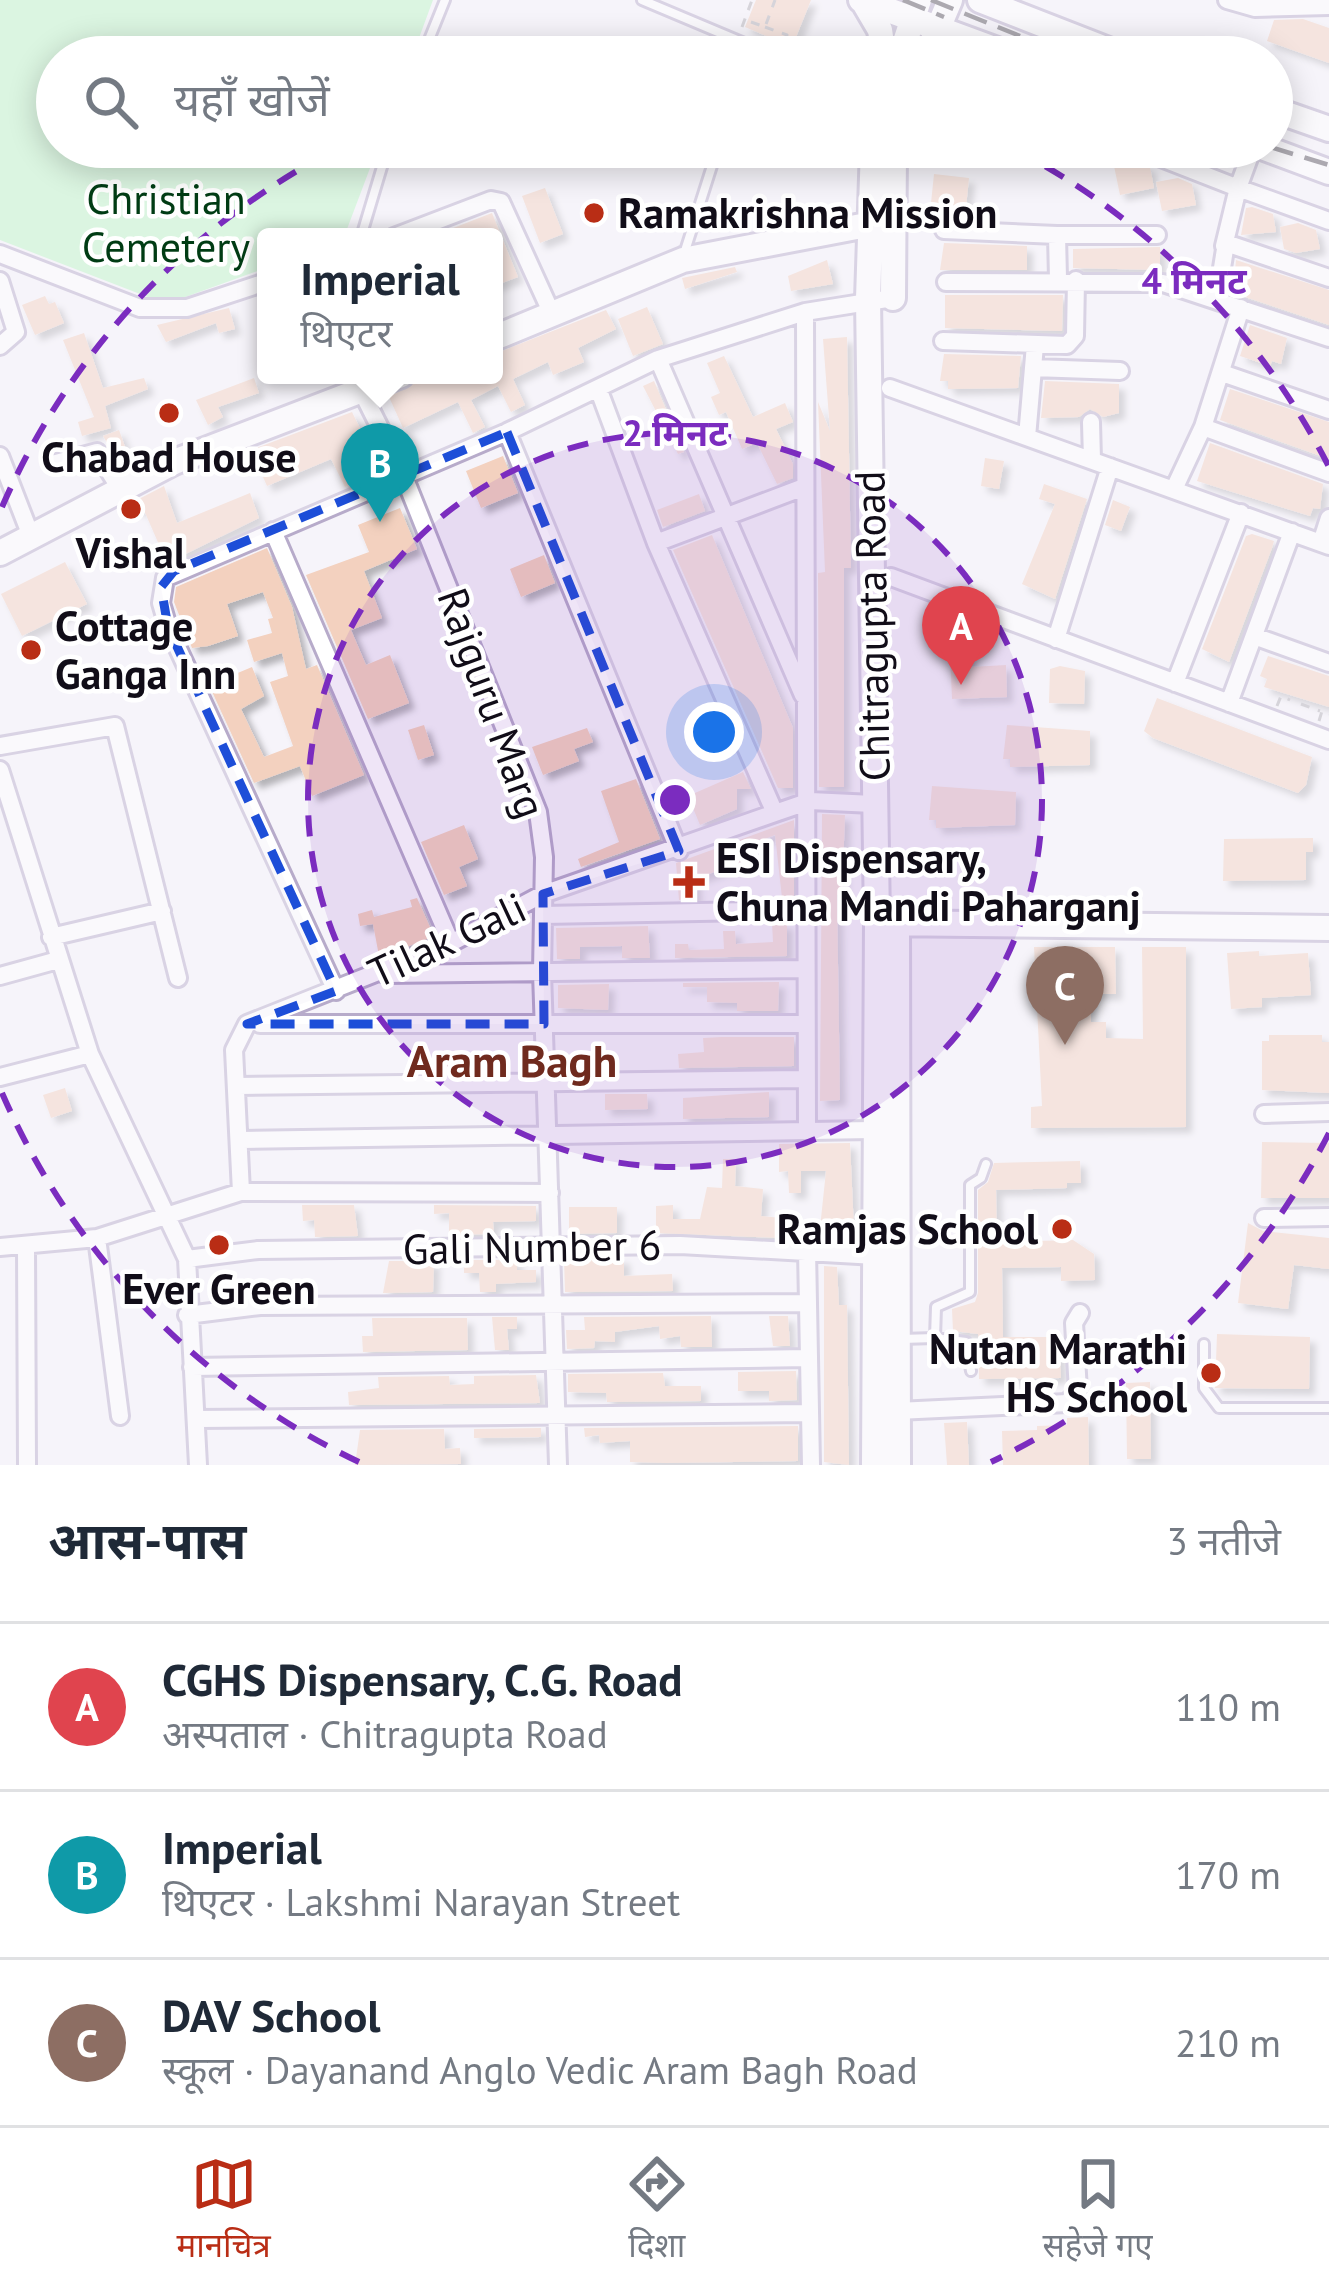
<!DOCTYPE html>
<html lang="hi">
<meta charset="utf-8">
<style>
body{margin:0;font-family:"PT Sans","Noto Sans Devanagari",sans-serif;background:#f2f2f3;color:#1f2937}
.you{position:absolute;left:714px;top:732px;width:42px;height:42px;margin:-30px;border:9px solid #fff;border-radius:50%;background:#1a73e8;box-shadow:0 0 0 18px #1a73e833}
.badge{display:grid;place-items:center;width:78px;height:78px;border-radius:50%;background:#b92d15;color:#fff;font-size:39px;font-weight:700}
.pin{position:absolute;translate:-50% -99px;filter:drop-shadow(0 3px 6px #0008)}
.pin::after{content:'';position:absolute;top:63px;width:42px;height:36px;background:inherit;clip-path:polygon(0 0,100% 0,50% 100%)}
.popup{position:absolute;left:257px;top:228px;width:246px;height:156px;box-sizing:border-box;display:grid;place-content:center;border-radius:12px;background:#fff;filter:drop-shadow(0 3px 9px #0005);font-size:39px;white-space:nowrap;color:#747a83}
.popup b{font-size:45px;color:#1f2937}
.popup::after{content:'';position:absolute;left:50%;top:100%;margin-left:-24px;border:24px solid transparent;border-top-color:#fff}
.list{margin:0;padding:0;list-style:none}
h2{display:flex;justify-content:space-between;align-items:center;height:156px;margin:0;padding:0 48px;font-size:51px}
h2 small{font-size:39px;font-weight:400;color:#747a83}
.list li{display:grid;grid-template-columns:78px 1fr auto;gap:36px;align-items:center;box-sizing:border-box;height:168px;padding:0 48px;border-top:3px solid #e0e1e3}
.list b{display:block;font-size:45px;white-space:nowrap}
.list p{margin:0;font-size:39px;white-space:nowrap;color:#747a83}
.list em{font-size:39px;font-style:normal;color:#747a83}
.icon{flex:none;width:66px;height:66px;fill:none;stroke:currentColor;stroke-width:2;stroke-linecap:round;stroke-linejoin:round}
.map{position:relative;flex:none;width:1329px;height:1465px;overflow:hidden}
.search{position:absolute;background:#fff;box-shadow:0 6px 30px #0003;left:36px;right:36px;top:36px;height:132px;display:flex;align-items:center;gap:30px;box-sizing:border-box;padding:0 42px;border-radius:66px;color:#747a83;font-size:45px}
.sheet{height:660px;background:#fff}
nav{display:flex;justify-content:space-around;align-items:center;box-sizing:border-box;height:168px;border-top:3px solid #e0e1e3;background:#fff;font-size:33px;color:#747a83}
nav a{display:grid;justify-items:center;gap:6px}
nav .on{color:#b92d15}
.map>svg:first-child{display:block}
.green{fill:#baf7c4}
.building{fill:#f3d1bf;filter:url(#shadow)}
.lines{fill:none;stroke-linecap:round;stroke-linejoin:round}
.lane-casing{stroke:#b7abca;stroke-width:14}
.street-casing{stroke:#b7abca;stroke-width:22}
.secondary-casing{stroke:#b7abca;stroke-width:30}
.path{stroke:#afadb4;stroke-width:3;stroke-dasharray:9 9;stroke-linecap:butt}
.lane{stroke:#fff;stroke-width:8}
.street{stroke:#fff;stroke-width:16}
.secondary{stroke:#fff;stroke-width:24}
.rail{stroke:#524f58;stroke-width:4.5;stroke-dasharray:24 12;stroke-linecap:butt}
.marked{fill:none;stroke:#1d4ed8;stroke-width:9;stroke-dasharray:24 15;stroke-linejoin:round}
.ring{fill:none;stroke:#7b2cbf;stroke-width:6;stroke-dasharray:21 15}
.poi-dot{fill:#b92d15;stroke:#fff;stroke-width:4.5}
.labels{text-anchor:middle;stroke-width:9;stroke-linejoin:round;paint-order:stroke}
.park-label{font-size:42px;fill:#003c14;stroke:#fff}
.poi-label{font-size:42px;font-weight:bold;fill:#110d18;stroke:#fff;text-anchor:start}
.street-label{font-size:42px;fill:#110d18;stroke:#fff}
.neighbourhood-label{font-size:45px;font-weight:bold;fill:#6f2a1e;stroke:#fff}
.centre{fill:#7b2cbf;stroke:#fff;stroke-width:6}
.ring-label{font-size:36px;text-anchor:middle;font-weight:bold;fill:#7b2cbf;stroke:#fff;stroke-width:9;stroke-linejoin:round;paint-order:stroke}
</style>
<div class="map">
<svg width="1329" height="1465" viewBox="0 0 1329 1465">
<defs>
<filter id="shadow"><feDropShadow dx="6" dy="6" stdDeviation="3" flood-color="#0004"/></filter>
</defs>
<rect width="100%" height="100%" fill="#f6f4fa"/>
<path class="green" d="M0,0H433L412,57H57V147H378L344,237H266V268L166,304L0,240Z"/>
<path class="building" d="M756,0H811L788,57H769L776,40L745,27Z
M1303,19L1329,28V63L1267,41L1274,20Z
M1136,162L1150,167L1154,188L1120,195L1114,166Z
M934,174L969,178L966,207L931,203Z
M1178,178L1192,184L1196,205L1162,211L1156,182Z
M545,188L563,234L540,243L522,196Z
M1252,207L1273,214L1276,232L1241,235L1246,208Z
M492,213L518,277L494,286V237H430Z
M1298,223L1316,230L1320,249L1296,253L1284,249L1280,227Z
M944,243L1027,246V270H940Z
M1160,247V270L1073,268V249Z
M827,260L833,284L791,291L788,276Z
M1236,260L1329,290V325L1233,293Z
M735,267L737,272L685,289L682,278Z
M945,295H1063L1062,331L945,328Z
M45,296L49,304L55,302L64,323L35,335L22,305Z
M647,307L663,344L633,356L618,319Z
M229,308L235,329L219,333L216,323L166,342L157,325Z
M606,310L616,329L578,348L584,362L553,375L548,362L513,379L525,405L511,412L498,386L471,400L485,427L473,433L458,402L403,428L389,397L424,378L426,384L453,375H494V354Z
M1250,325L1287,338L1281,364L1272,361L1270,366L1240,356Z
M84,333L103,388L144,378L148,389L105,406L111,428L82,436L78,422L94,417L63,340Z
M847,337L851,568H844V787H819L818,573L825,572L818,402L830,431L823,339Z
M944,354L1021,356L1018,388L948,389V381H940Z
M724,356L753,417L785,403L793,422L776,429L793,464V478L777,484L757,443L742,449L726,412L719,415L711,397L720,393L707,363Z
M254,378L259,393L218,407L223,417L208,425L196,400Z
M654,381L684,452L678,454L643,386Z
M1045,381L1119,384V413L1103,417L1090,409L1079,417L1041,418Z
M1230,389L1329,422V459L1220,420Z
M352,412L381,471L345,487L331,459L267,486L251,450Z
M119,430L132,466L123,470L103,436Z
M1210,443L1323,484L1320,509L1313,508L1310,516L1197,481Z
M503,456L518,493L481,508L466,471Z
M985,458L1004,461L999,489L981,486Z
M1044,484L1087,499L1055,599L1022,584L1055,504L1039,499Z
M164,486L177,523L250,493L259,518L167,563L143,508L137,511L133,502Z
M699,494L705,511L663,527L657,510Z
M1113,500L1130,507L1121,531L1105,525Z
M400,508L417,549L364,571L382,618L351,630L366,665L390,655L409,703L368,719L306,575L369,552L358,525Z
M1252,534L1274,541L1272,548L1229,662L1202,649L1246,536Z
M712,535L793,728V788H778L673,550Z
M267,548L292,607L306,669L317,665L364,775L312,796L300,766L254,783L209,685L252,667L264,696L241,709L264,757L293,746L270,682L288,676L282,653L254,662L247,640L272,633L268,619L273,618L263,592L227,604L238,636L208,646L192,648L174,602L176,587Z
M544,555L555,583L521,597L510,569Z
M65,562L87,604L22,636L1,594Z
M971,653V667L1006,665L1007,697L952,699L950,654Z
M1268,656L1329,676V707L1264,687L1267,679L1260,676Z
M1060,666L1085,671L1084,704L1049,703L1050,669Z
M1157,698L1312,757L1306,785L1298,793L1153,738L1144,731Z
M424,725L434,755L418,760L408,730Z
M1007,725L1090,731V765L1010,767V759H1003Z
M587,728L593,742L574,749L579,761L543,775L532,747Z
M743,772L751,789H737V809L700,825L688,796Z
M636,779L660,839L581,867L578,859L619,842L601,791Z
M932,786L1016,792L1015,825L936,828V820H929Z
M822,814L845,815L842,895H837L840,1100L820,1101Z
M794,820V897L782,898L775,835L742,848L747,860L695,879L696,899L679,900L676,863Z
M464,825L478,859L459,867L467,886L444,895L421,842Z
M1313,838V852H1306V880L1223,881L1224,839Z
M417,898L434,936L367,963L379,956L373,924L360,926L358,914L372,910L374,917L412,907L410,900Z
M772,923H787V956L675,958V944H688L689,950L724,949L723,931H735L736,944L773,942Z
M648,926L650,958H622V946L580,947V959H557L556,928Z
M1034,947H1115L1116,994H1091V1022H1106V1038L1143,1039L1142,947H1186V1127L1031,1128V1107L1042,1106Z
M1259,951V956L1308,953L1311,995L1262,998V1007L1231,1009L1227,953Z
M779,982L778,1011H737V1003L707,1002V987H683V983Z
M609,984L608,1010L558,1008V985Z
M1269,1035H1322V1042H1329V1093L1262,1090V1041H1269Z
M721,1037H794V1066L679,1068L678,1054L704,1052L703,1038Z
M424,1059L470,1060V1070L423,1071Z
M65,1088L72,1111L51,1118L43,1095Z
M769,1092V1117L683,1119V1098Z
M605,1094H647L648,1109L605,1110Z
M1262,1142L1329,1143V1198H1261Z
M850,1143L854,1230L851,1242L825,1240L826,1229L820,1228L826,1171H801V1193H789L788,1171L779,1172V1144Z
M723,1159H736L735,1186L763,1189L761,1216L782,1218L781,1238L656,1233V1206L673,1205V1219H700L707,1187L722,1188Z
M1080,1161L1081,1183H1067V1188L996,1190L997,1242L1073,1240L1094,1254L1095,1280L1061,1281V1267L1002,1268L1003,1337H1059L1061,1378L979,1379L978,1334L953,1331L952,1309L975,1302L978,1293V1190L988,1182L994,1163Z
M302,1205H354L358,1236L315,1237L314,1220L303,1221Z
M434,1205L536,1206V1221L493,1222L494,1234L449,1235V1213L434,1214Z
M569,1207H617V1233L569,1234Z
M1248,1223L1263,1231L1329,1238V1269L1294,1265L1288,1309L1238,1303Z
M624,1258V1276L672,1274L673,1291L565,1292L564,1259Z
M464,1260H517V1270H536V1282L496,1284V1292H480L479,1273H464Z
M389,1261H434L433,1292L383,1293Z
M824,1266L837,1267L839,1305H847L849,1465L824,1462Z
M711,1316L712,1347H681L680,1336L660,1339L659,1326L615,1332V1342L595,1341L594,1348L567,1349L566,1330H585L584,1317Z
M769,1316H788L790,1346H773Z
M492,1317H517V1329H507L509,1350H495Z
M372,1318H467L468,1350L363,1352L362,1336H373Z
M1217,1334L1310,1337L1309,1389L1215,1388Z
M796,1371L797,1400L769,1401V1391H738V1372Z
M663,1373L665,1386H701V1401L607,1402L606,1393L568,1392V1374Z
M536,1375L540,1403L349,1405L348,1392L379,1388L378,1377L449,1376L450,1385L474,1384V1376Z
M1150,1382L1151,1459H1127L1126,1383Z
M1088,1417L1089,1465H1003L1002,1431L1037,1430V1426L1067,1425V1418Z
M967,1422L969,1465H947L944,1423Z
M798,1426V1461L666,1463L630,1462V1441L600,1443L599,1435L585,1437L584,1428Z
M541,1428V1437L474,1438V1429Z
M444,1429L445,1449L460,1448L461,1464L355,1465L360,1430Z"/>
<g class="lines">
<g class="lane-casing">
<path id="lane" d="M642,0L749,45L751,57
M422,57L445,0
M361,237L388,147
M684,254L718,147
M901,1339L935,1338
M1204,1344V1388L1219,1408H1329
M971,1371L966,1342L935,1338L936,1307L970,1292V1185L981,1178L986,1164"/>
</g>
<g class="street-casing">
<path id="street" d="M1227,0L1255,8L1329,6
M1133,147L1238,188L1253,147
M944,230L1057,235L1058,279
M1057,235H1157
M394,237L491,200L501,202L552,314
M1224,246L1238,188L1329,221
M0,254L140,308H187L266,282
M0,281L16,332L0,346
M946,282L1163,283L1329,338
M1217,299L1226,243L1329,278
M805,312L807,1128
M943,341L1067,345L1075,336L1076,280
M658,359L803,695
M1033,368L1120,371
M1222,373L1329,410
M598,388L656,543L775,813
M890,388L1329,546
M361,390L403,474L538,812L544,857L542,972L558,1465
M1091,422L1092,460
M1203,427L1329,473
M507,432L679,851
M1027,437L1035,345
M0,456L31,536
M56,463L97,452L119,487
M1174,489L1203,427L1241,308
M273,531L451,943
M656,543L804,487
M1321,543L1329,518
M891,577L1329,740
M1254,636L1329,663
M1056,639L1110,467
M1175,683L1241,513
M1229,703L1292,532
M0,746L115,726L178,978
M0,770L90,1054L187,1259L198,1465
M543,915L804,910
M51,937L162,911
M385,974L804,969
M0,976L58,960
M336,991L168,627L161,603L165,578L507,432L658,359L805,312L893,298
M260,1024H805
M0,1077L90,1054
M238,1086L805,1079
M1264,1114L1329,1112
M242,1140L873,1130
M241,1192L234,1050L247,1024L451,943L543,894L775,813L810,801L873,804
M1264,1218L1329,1217
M97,1238L120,1416
M0,1247L97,1238L241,1192L550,1193
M26,1247L27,1465
M807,1250L811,1465
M187,1259L258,1250L680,1245L876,1256
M187,1315L260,1306L807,1303
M192,1367L808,1358
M897,1411L1067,1403L1078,1391L1074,1323L1080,1313
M198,1419L809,1413"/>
</g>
<g class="secondary-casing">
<path id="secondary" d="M861,0L1016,57
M980,0L1126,57
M863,1L880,30L884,57
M900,57L919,0
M926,57L950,0
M953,57L992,52
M1272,109L1329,129
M873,147L868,299L877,923L874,1465
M1262,147L1329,172
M893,298L894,147
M494,338L683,260L893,220
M0,553L174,462L401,375
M897,922L898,1465
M881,923L1329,928"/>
</g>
<path class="path" d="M751,22L765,27L775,0
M742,27L752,0
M765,27L787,35L778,57
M829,41L857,51L858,57
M1301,704L1320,711
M1277,706L1281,696L1290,700
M1319,721L1322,711L1329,714"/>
<use href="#lane" class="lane"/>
<use href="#street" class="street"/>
<use href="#secondary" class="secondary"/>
<path class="rail" d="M903,0L944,17
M931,0L1072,57
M1270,147L1329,165"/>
</g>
<path d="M0 0H1329V1465H0ZM507,432L679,851L543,894L544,1024H247L336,991L168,627L161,587L174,571Z" fill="#f6f4fa" fill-opacity=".55" fill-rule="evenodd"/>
<path class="marked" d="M507,432L679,851L543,894L544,1024H247L336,991L168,627L161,587L174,571Z"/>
<circle cx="675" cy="800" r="367" fill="#7b2cbf" fill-opacity=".12"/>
<g class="ring">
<circle cx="675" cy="800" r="367"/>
<path d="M1329 1133A734 734 0 0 1 991 1462M359 1462A734 734 0 0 1 2 1093M2 507A734 734 0 0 1 336 149M1014 149A734 734 0 0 1 1329 467"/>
</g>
<g class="poi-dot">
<circle cx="594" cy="213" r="12"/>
<circle cx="169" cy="413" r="12"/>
<circle cx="131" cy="509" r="12"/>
<circle cx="31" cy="650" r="12"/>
<path d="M683 864h12v12h12v12h-12v12h-12v-12h-12v-12h12z"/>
<circle cx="1062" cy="1229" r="12"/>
<circle cx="219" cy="1245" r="12"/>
<circle cx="1211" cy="1373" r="12"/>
</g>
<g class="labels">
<g class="park-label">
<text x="166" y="214">Christian<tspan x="166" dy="48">Cemetery</tspan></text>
</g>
<g class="poi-label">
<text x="618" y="228">Ramakrishna Mission</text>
<text x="169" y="472" text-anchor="middle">Chabad House</text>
<text x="131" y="568" text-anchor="middle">Vishal</text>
<text x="55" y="641">Cottage<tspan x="55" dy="48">Ganga Inn</tspan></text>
<text x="716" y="873">ESI Dispensary,<tspan x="716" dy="48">Chuna Mandi Paharganj</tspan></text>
<text x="1038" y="1244" text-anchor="end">Ramjas School</text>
<text x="219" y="1304" text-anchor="middle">Ever Green</text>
<text x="1187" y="1364" text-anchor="end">Nutan Marathi<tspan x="1187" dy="48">HS School</tspan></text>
</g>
<g class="street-label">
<text transform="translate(872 626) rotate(-91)" y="15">Chitragupta Road</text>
<text transform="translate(492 703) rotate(70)" y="15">Rajguru Marg</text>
<text transform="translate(447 940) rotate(-25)" y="15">Tilak Gali</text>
<text transform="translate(532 1247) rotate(-1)" y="15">Gali Number 6</text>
</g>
<g class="neighbourhood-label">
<text x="512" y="1077">Aram Bagh</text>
</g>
</g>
<circle cx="675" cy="800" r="18" class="centre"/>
<g class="ring-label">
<text x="1194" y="294">4 मिनट</text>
<text x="675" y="446">2 मिनट</text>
</g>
</svg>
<div class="you"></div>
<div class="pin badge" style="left:961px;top:685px;background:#e0444e">A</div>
<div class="pin badge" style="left:380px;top:522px;background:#0f9aa8">B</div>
<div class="popup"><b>Imperial</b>थिएटर</div>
<div class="pin badge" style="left:1065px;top:1045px;background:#8d6e63">C</div>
<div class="search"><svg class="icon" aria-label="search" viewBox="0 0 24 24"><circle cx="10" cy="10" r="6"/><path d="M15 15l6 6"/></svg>यहाँ खोजें</div>
</div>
<section class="sheet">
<h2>आस-पास<small>3 नतीजे</small></h2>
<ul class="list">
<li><span class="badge" style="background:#e0444e">A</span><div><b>CGHS Dispensary, C.G. Road</b><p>अस्पताल · Chitragupta Road</p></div><em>110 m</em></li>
<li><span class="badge" style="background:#0f9aa8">B</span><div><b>Imperial</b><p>थिएटर · Lakshmi Narayan Street</p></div><em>170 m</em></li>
<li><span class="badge" style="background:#8d6e63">C</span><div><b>DAV School</b><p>स्कूल · Dayanand Anglo Vedic Aram Bagh Road</p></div><em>210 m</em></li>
</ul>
</section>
<nav>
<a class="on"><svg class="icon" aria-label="map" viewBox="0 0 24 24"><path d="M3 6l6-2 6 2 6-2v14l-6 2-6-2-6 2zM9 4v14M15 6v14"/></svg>मानचित्र</a>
<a><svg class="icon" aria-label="directions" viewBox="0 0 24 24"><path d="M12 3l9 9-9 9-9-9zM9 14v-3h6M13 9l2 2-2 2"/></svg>दिशा</a>
<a><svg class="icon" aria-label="saved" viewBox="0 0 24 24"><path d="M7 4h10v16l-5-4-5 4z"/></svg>सहेजे गए</a>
</nav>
